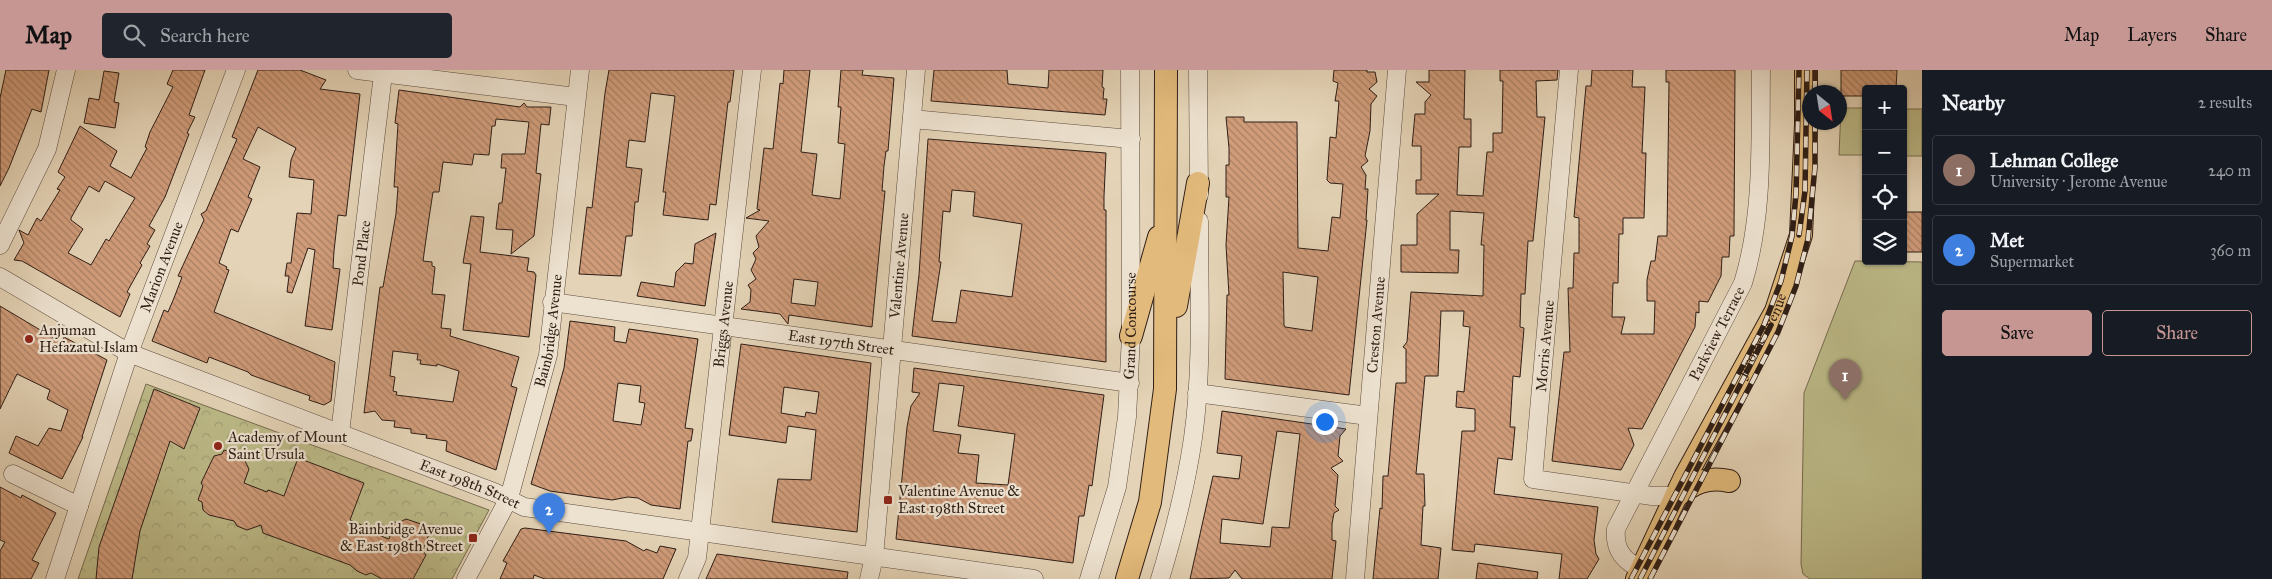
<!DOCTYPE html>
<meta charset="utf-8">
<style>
body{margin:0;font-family:"IM FELL Great Primer",serif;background:#20242c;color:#f1f3f6}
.controls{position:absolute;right:15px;top:15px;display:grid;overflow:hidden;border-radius:5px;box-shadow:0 1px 4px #0004}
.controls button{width:45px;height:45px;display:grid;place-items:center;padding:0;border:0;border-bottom:1px solid #363941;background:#171b24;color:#f1f3f6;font:25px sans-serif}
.compass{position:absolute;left:1802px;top:15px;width:45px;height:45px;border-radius:50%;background:#171b24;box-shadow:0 1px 4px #0004;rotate:150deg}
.you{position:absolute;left:1324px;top:351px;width:18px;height:18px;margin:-12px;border:4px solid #fff;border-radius:50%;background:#1a73e8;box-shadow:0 0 0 8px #1a73e833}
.badge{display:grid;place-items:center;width:32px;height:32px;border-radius:50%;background:#c59692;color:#fff;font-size:16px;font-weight:700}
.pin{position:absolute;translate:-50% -41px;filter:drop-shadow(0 1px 2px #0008)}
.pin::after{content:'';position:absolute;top:26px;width:18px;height:15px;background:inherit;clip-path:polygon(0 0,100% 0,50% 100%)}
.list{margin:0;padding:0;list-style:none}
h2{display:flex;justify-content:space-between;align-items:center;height:65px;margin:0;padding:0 20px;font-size:21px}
h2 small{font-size:16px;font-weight:400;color:#9ea1a6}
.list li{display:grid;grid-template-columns:32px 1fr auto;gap:15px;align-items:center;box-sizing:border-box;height:70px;margin:0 10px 10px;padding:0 10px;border:1px solid #363941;border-radius:5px}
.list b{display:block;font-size:19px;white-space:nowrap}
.list p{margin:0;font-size:16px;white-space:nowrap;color:#9ea1a6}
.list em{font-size:16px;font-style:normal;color:#9ea1a6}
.actions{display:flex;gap:10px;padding:15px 20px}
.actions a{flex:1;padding:11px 0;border:1px solid #c59692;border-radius:5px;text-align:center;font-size:18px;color:#c59692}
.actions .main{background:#c59692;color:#111}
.icon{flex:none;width:28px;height:28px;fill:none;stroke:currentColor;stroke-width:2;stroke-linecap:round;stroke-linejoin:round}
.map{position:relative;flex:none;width:1922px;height:509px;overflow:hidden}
header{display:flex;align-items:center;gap:30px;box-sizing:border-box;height:70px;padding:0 25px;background:#c59692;color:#111}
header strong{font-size:24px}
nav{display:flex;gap:28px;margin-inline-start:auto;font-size:18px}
.search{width:350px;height:45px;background:#20242c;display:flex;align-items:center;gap:12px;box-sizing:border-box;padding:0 18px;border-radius:5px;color:#9ea1a6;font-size:19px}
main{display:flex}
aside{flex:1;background:#171b24}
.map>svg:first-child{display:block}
.green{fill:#bcba88;stroke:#766c4f}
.forest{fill:url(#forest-crowns);stroke:#766c4f}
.building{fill:url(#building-back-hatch);stroke:#2f1e16;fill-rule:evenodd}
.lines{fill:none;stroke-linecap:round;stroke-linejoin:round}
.minor-casing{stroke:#5c4b3e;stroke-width:19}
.major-casing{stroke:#2f1e16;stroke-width:24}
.minor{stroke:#ede2d0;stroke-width:18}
.major{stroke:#e2ba7b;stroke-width:22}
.rail-casing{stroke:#2f1e16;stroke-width:5.5}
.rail{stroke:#ede2d0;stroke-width:4;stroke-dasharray:11;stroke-linecap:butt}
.poi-dot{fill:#8f2418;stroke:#ede2d0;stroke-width:2}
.labels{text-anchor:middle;stroke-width:4.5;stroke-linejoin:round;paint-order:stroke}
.street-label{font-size:15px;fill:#2f1e16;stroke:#ede2d0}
.poi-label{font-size:15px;fill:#2f1e16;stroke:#ede2d0;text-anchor:start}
</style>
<header>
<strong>Map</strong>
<div class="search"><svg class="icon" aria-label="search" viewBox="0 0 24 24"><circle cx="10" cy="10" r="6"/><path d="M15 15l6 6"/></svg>Search here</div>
<nav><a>Map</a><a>Layers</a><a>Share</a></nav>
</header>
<main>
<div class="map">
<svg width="1922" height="509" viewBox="0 0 1922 509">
<defs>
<pattern id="forest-crowns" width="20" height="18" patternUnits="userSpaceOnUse" patternTransform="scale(1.25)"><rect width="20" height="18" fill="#bcba88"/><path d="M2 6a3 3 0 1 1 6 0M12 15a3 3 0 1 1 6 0" fill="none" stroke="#a29f75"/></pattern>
<pattern id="building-back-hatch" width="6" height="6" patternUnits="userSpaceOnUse" patternTransform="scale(1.25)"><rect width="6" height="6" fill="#d09c7a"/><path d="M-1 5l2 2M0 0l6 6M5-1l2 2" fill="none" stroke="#a97f63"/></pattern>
</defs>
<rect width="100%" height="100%" fill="#e4d3b6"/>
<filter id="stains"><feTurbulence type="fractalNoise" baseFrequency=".004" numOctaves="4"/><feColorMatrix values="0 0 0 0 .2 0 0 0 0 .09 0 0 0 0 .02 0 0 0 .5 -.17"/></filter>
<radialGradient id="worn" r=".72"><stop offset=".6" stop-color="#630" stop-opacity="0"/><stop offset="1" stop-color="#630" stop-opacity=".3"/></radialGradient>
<path class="green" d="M1841,38H1866V85H1839Z
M1903,39H1922V86H1903Z
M1855,191L1922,192V509H1810L1803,504L1801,494L1804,323Z"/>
<path class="forest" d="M146,314L489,440L452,509H78Z"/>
<path class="building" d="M6,0H49L41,42L32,39L9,98L0,116V28Z
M173,0H205L189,45L195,47L187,63L189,64L165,127L149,156L155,160L147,174L150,176L140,193L142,195L127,222L130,224L120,247L22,191L14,190L24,173L19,160L28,165L37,148L41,151L60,120L57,119L65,107L58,102L80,56L117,81L110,96L131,108L147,78L145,77L150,62L173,17L167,14ZM105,111L135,128L109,171L106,169L91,195L68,183L83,159L71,150V148L89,116L99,122Z
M258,0H300L326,10L320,19L360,24L346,146L338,145L334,181L333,198L340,199L332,260L305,256L315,180L308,178L292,223L287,222L289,206H285L287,193H291L297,143L311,144L314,110L289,107L291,90L296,78L258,57L243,89L260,97L248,127L252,129L238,162L231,159L219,193L227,197L226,199L229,200L214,242L335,292L331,331L324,335L309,330L310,326L251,305L248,302L209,287L207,293L152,271L164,240L168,242L174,228L182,207L178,206L204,150L201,144L206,141L237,69L232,67Z
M609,0H734L730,32H728L716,135L710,134L708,150L663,145L666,122H663L675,26L651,23L645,72L629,70L626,97L642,99L638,132H635L632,166H626L621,206L579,204L587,137L592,138L605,23Z
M784,0H810L801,82L817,84L812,125L840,129L845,74L838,73L841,37H838L841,0H863L862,5L894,8L888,81H886L884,96L882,121H885L872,257L789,245L788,254L780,244L741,239L750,232L751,220L748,215L756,209L751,200L756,189L753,183L759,177L756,166L769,151L746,148L760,140L757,139L764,78L773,79L780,13L783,14ZM794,209L818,212L815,236L791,233Z
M934,0H1007L1008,14L1048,18L1049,0H1103L1102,17L1104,18L1103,29H1107L1105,45L931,31Z
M1334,0H1367V2H1375L1377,12L1369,19L1377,26L1371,34L1370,61L1365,86L1368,91L1361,97L1366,105L1365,119H1368L1366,150H1367L1349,325L1225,309L1227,225H1229L1226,175L1229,127H1226V95H1229V78L1226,47H1244V52H1297L1298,178L1328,181L1332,147L1340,148L1343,114L1330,113L1327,110L1330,67L1336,68L1339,31H1335L1338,13L1333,11ZM1283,202L1318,207L1312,261L1285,257L1284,255Z
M1429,0H1465L1464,49H1471V77H1459L1457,125L1483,126L1487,82H1493V63H1502L1503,11H1500V0H1558L1557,10L1536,11L1537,47H1545L1533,171H1528L1525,224H1521L1520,257L1524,258L1520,307L1513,306L1510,357H1515L1512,390L1498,388L1494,424L1598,437L1594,470L1596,484L1599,489L1587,509H1559L1562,484L1475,474L1474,482L1452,480L1462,361H1475V339L1456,337L1457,321L1464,322L1470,257L1463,256L1464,241H1441L1438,306H1425L1416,404H1424L1425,436H1423L1421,475L1441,478L1438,509H1373L1380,438L1382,439L1383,406H1388L1396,313H1406V279L1403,277L1407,272L1411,222L1483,226L1484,175H1481L1484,143L1450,141V180H1459L1458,203L1401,202V175H1417V144L1439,124H1416V110H1421V76H1412L1415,44H1425V32L1431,25L1416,12H1429Z
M1592,0H1633L1632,17H1645L1642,83H1646L1644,148H1623V164H1619L1618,213H1613L1612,247H1625L1621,264H1654L1655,231H1647V210L1651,191H1655L1658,166H1667L1669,12H1666V0H1735L1734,166H1730L1729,187H1722L1721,206L1708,232L1699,231V243L1696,242L1695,257L1642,359L1628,358L1634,375L1621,400L1552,391L1564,282H1570L1568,218H1573L1574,183H1579V148L1574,147L1586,16H1591Z
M1841,0H1897L1896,19H1866V26H1841Z
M104,1L119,3L114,32L119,33L115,58L84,53L89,28L99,30Z
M399,20L520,37L524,33L527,37H551L549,55L541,54L536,103L541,104L534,166L511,184L513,160L496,159L499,133H502L506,98H501L502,84H525L529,52L496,49L495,56H492L489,85L474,84L472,95L443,92L439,122H433L429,148L423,191L432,192V196L435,197L432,224L445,225L441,258L451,259L450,266L519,287L511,316L517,318L496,400L446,381L447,371L426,368L427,365L411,363V359L394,357L395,351L382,350L375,341L364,343L380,217H383L396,144L398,117H394L398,54L395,53ZM393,281L418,284L417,290H421L420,294L437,296V294L459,301L453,332L396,325L397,322L393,321L395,307L390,306Z
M928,69L1106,83L1104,126V140H1106V292L912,266L919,205ZM952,120L975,122L973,146L1022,154L1012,227L961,220L956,253L932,251L941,192H939L943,141L950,142Z
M1903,142H1922V182H1903Z
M471,146L484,147L480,182L529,188L527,201L534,202L536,205L529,267L463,260L471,194L463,193Z
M716,163L705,236L637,226L641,212L674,217L676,202L685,193L693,194L695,174Z
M0,236L62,273L64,267L107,290L82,367H83L62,409L9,383L16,366L38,376L49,358L61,361L68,340L47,329L50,320L17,304L0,339Z
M570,251L615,257L614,271L626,273L629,259L698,269L685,358L693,359L691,371H688L680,439L651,435L638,428L628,427L612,430L550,421L531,414L564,298ZM618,313L641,316L639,332L645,333L641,355L613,351Z
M741,274L871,293L857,462L772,452L778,409L811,410L816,360L788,356L786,373L729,365ZM784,317L819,322L816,344L806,342L805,347L781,343Z
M914,298L1104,325L1092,416L1089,415L1084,446H1079L1073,493L896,469L907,357L911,336L920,323L912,322ZM939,313L964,316L958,356L1015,364L1008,415L976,413L979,385L958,383L961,365L933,361Z
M154,319L200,338L184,379L170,371L140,461L132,509H96L99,477Z
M1222,341L1346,359L1340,366L1338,386L1343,391L1331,398L1338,405L1335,436L1339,440L1334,443L1332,454V470L1336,471L1332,509H1242L1235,500L1229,508L1190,509L1213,406L1239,409L1242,386L1217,383ZM1277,361L1300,364L1289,458L1272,457L1270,477L1220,473L1222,449L1263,454Z
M224,380L243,387L249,399L244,413L267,422L268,420L284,426L298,388L364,413L350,450L364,456L362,459L389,469L395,452L398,453L406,449L424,455L427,463L429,464L423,481L426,485L413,509H382L371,503L366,505L357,501L350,495L263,463L261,455L247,460L237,456L234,451L209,445L203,440L202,432L198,430L203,416L201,413L214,386L222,384Z
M0,417L21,428L22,425L56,443L32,490L39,493L31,509H0V481L5,472L0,470Z
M525,458L626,471L644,481L646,479L657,483L660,476L676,479L663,509H545L534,505L533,509H500L507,493L503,491L521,459Z
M717,484L848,502L847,509H706Z
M1478,493L1538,502L1537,509H1476Z"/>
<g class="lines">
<g class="minor-casing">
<g id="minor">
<path d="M357,0L576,27"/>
<path d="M1198,0L1199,125"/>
<path d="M1569,0L1533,409L1652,426H1676"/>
<path d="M912,49L1131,69"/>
<path d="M0,175L47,79L66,0"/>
<path id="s1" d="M0,207L129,283L496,423L524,437L1034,509"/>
<path id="s2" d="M552,232L1130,313"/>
<path d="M1197,323L1368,346"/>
<path id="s3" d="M340,363L383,4"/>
<path d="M13,404L79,436"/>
<path id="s4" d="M1641,499C1623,491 1614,479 1616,459L1743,213C1764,144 1760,72 1761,0"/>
<path id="s5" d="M55,509L129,283L236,0"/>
<path id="s6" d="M466,509L509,428L548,285L580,0"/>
<path id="s7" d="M688,509L697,488L752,0"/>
<path id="s8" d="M869,509L874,487L916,0"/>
<path id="s9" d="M1089,509L1117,417L1127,347L1131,266L1130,0"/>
<path d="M1160,509C1174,463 1186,416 1193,368C1203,297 1199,223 1199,151"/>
<path id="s10" d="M1355,509L1397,0"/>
</g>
</g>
<g class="major-casing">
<g id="major">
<path d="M1176,236L1198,113"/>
<path d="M1131,266L1159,167"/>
<path d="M1676,426C1694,413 1707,406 1729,411"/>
<path d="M1127,509L1150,432L1165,319L1166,0"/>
<path id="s11" d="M1637,509L1685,407L1776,241L1801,165L1806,54V0"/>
</g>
</g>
<use href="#minor" class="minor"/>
<use href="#major" class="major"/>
<g class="rail-casing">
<path id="rail" d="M1815,22V0
M1799,165L1805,121L1807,0
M1631,509L1764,255L1781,211L1792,166L1796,124L1799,0
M1640,509L1771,255
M1650,509L1778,262L1796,216L1808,169L1815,97V52"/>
</g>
<use href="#rail" class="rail"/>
</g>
<g class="poi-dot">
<circle cx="29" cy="269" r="5"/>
<circle cx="218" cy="376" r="5"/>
<rect x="883" y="425" width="10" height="10" rx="2.5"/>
<rect x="468" y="463" width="10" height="10" rx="2.5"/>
</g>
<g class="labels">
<g class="street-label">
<text dy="5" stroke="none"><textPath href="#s3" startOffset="181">Pond Place</textPath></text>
<text dy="5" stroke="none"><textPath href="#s8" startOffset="315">Valentine Avenue</textPath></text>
<text dy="5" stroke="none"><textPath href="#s5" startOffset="330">Marion Avenue</textPath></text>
<text dy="5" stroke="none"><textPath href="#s10" startOffset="255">Creston Avenue</textPath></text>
<text dy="5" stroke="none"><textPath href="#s7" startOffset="258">Briggs Avenue</textPath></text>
<text dy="5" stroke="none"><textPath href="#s9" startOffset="258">Grand Concourse</textPath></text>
<text dy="5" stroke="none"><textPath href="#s6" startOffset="264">Bainbridge Avenue</textPath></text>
<text dy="5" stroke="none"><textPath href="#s4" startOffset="271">Parkview Terrace</textPath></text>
<text dy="5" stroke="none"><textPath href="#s11" startOffset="274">Jerome Avenue</textPath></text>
<text dy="5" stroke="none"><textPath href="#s2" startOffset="292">East 197th Street</textPath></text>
<text transform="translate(1545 276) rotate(-85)" y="5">Morris Avenue</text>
<text dy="5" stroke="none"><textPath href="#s1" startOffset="515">East 198th Street</textPath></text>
</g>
<g class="poi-label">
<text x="39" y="265">Anjuman<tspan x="39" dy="17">Hefazatul Islam</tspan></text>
<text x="228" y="372">Academy of Mount<tspan x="228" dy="17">Saint Ursula</tspan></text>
<text x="898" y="426">Valentine Avenue &amp;<tspan x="898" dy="17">East 198th Street</tspan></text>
<text x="463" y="464" text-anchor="end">Bainbridge Avenue<tspan x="463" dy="17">&amp; East 198th Street</tspan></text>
</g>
</g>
<rect width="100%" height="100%" filter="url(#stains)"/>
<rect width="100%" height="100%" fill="url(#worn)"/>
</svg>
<div class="controls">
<button>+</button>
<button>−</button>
<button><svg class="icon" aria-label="locate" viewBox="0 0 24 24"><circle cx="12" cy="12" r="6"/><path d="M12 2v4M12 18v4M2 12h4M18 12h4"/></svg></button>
<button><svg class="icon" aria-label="layers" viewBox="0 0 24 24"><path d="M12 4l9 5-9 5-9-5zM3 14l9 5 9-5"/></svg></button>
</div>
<svg class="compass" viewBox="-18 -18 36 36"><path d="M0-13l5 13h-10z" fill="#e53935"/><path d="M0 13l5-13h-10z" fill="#9ea1a6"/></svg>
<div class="you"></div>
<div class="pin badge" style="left:1845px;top:330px;background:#8d6e63">1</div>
<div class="pin badge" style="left:549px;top:464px;background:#3f7fe0">2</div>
</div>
<aside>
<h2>Nearby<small>2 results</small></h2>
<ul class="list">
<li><span class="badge" style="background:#8d6e63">1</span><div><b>Lehman College</b><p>University · Jerome Avenue</p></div><em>240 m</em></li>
<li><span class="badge" style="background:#3f7fe0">2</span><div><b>Met</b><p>Supermarket</p></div><em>360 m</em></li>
</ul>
<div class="actions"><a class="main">Save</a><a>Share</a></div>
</aside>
</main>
